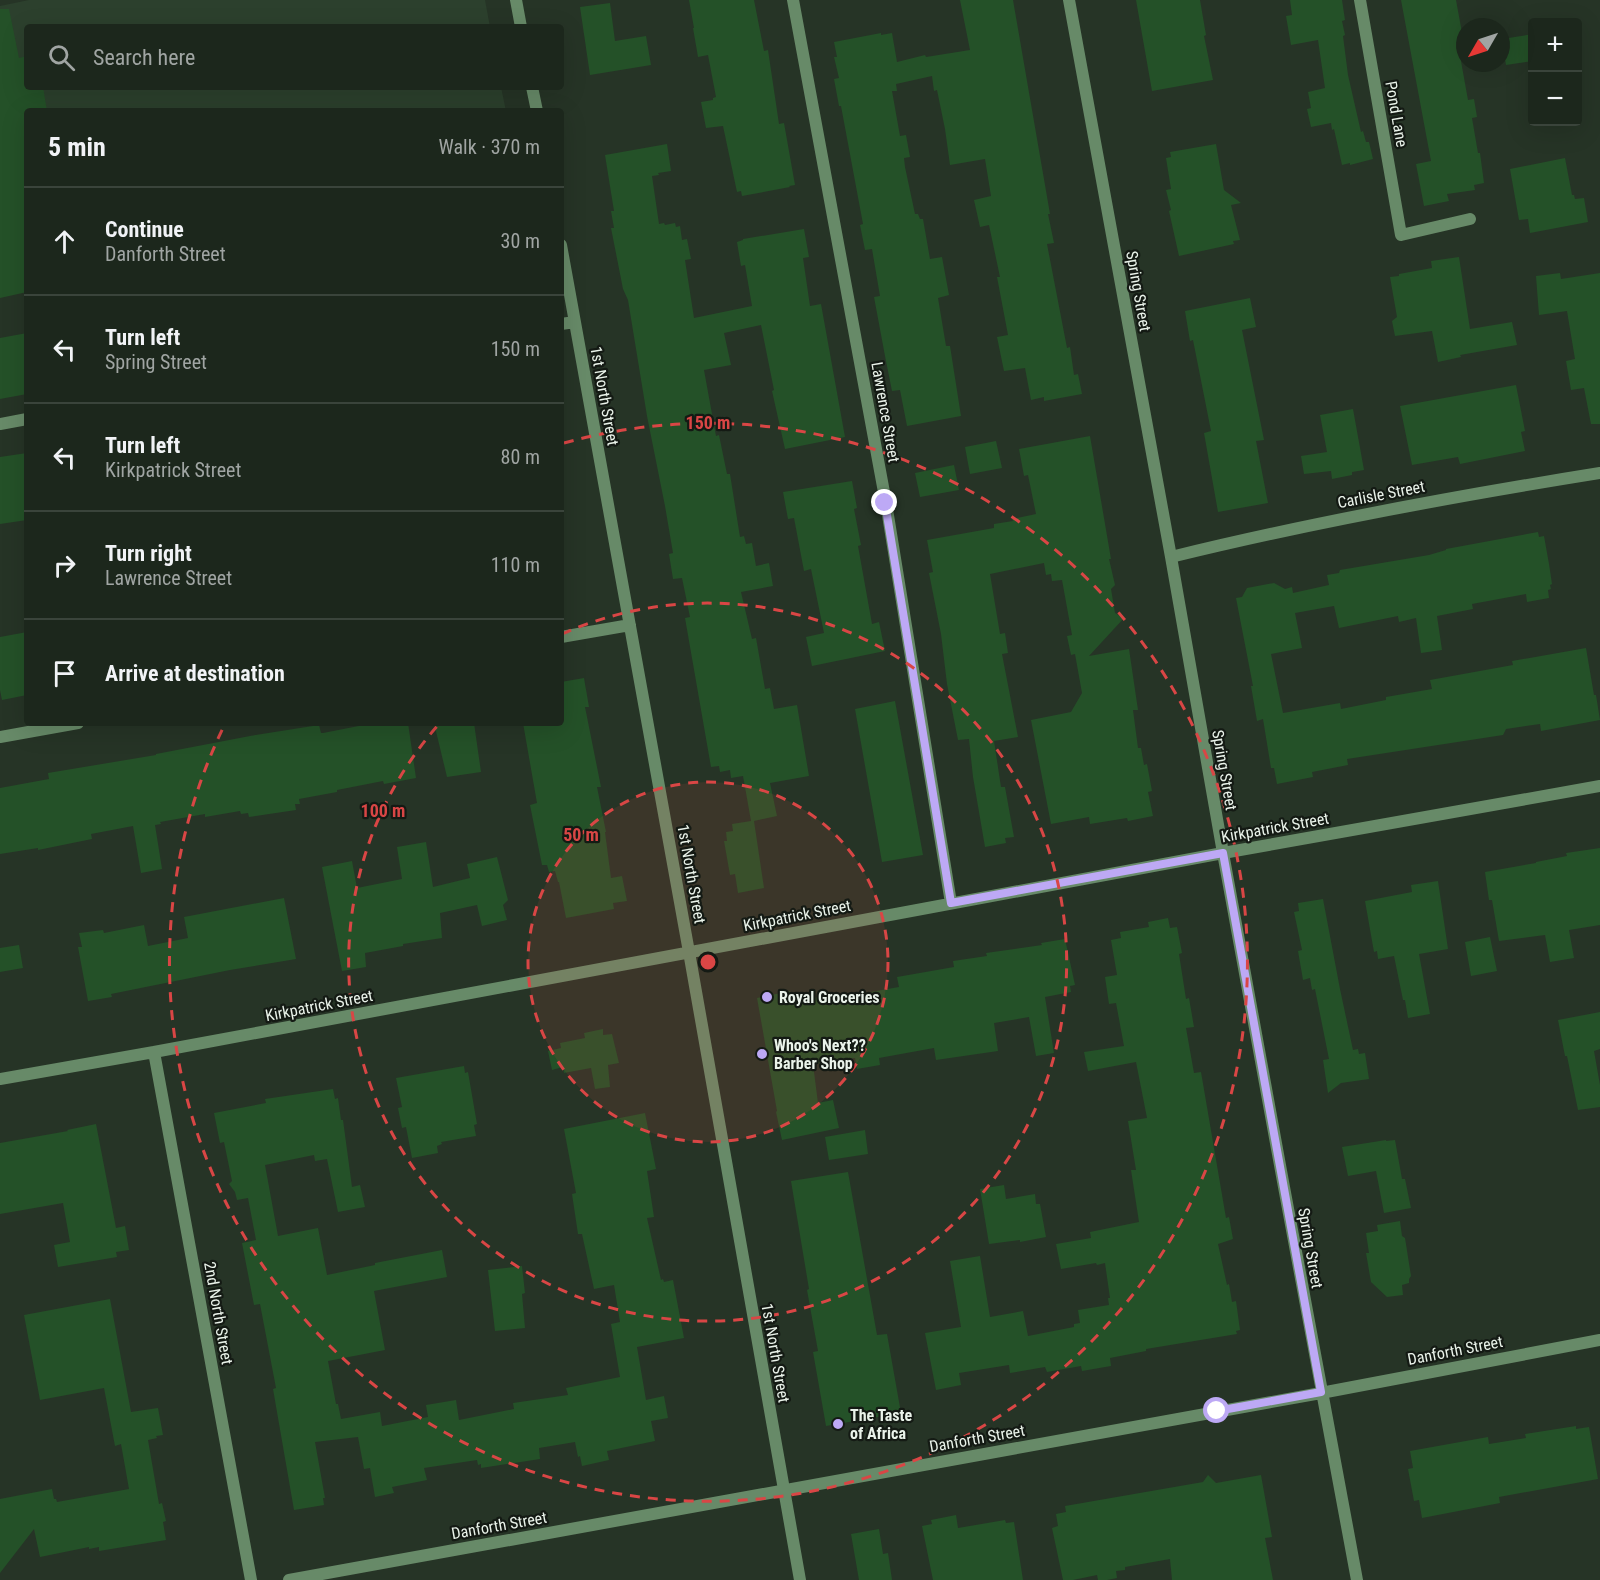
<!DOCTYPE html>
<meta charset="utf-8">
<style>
body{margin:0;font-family:"Roboto Condensed",sans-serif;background:#252f25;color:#f1f3f6}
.controls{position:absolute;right:18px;top:18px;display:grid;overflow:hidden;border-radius:6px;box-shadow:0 6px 24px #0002}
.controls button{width:54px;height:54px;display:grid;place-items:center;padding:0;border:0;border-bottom:2px solid #3a443b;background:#1c271c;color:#f1f3f6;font:30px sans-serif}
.compass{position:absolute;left:1456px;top:18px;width:54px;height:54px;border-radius:50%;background:#1c271c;box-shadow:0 6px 24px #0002;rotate:231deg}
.stop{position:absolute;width:18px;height:18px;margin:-14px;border:4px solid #bda9f5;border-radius:50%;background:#fff}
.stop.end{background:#bda9f5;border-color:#fff;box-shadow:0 2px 6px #0008}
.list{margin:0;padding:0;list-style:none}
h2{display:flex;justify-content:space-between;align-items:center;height:78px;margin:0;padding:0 24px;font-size:26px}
h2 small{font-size:20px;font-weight:400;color:#a0a5a3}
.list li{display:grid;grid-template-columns:39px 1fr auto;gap:18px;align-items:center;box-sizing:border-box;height:108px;padding:0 24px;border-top:2px solid #3a443b}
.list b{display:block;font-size:22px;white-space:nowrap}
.list p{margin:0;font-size:20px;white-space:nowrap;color:#a0a5a3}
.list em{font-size:20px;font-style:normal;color:#a0a5a3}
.icon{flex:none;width:33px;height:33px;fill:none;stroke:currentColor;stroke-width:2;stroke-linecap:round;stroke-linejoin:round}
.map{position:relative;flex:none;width:1600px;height:1580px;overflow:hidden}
.search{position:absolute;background:#1c271c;box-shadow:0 6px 24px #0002;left:24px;top:24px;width:540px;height:66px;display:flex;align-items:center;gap:15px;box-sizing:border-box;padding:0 21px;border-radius:6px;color:#a0a5a3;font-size:22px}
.panel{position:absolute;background:#1c271c;box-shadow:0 6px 24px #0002;left:24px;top:108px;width:540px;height:618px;border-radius:6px}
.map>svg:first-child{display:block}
.built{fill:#2c402d}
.building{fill:#245128}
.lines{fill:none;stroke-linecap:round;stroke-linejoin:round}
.minor{stroke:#678a68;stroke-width:12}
.route{stroke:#bda9f5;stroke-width:8}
.ring{fill:none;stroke:#d94645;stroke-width:3;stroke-dasharray:10 8}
.poi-dot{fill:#bda9f5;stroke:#141a14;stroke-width:2}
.labels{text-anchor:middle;stroke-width:4.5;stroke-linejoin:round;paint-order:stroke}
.street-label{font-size:16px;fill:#eaf3ea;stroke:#141a14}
.poi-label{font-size:16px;font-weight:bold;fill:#eaf3ea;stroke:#141a14;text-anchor:start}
.centre{fill:#d94645;stroke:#141a14;stroke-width:3}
.ring-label{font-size:18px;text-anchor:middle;font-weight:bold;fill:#d94645;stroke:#141a14;stroke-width:4.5;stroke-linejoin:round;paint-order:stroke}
</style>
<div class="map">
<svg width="1600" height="1580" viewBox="0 0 1600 1580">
<rect width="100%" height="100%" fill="#263426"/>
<path class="built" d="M29,0H485L490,27H27V87H501L506,111H27L0,272V6Z"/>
<path class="building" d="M689,0H754L764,51L768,50L779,124L784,123L795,185L789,186L790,187L742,196L741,191L737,192L723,126L706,128L701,102L713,100V98L716,97L708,55L698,57L693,28H694Z
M960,0H1013L1050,214H1048L1054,243L1047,244L1067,348L1070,347L1074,375L1078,374L1082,394L1044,401V397L1031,400L1025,368L1004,371L997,337L1008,335L997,277H1000L989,225L980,227L974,200L991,196L985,159L950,165L945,129L937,90L934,91L932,76L896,84L897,91H892L900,136L906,135L910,157L904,158L905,167L915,214H918L920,219H923L930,259L942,257L949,295L938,298L946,346H950L961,416L907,426L900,390L892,391L885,356L874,297L880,296L872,249L865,250L860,225L863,224L841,106H839L834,79L839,78L834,57H837L834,42L881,33V35L892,33L897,62L925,55L926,57L970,50Z
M1136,0H1200L1206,35L1204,36L1213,80L1152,91Z
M1290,0H1342L1345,20L1342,21L1345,35L1343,36L1348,75L1361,132L1363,131L1366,142H1369L1373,159L1350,165V163L1342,165L1334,129L1332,130L1331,123L1311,127L1307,109L1311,108L1308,92L1325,88L1318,40L1291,45L1286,16L1292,15Z
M1401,0H1456L1463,38L1457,39L1468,100L1474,99L1477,117L1472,118L1478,153H1480L1484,183L1474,185L1475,190L1447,194L1449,201L1424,206L1416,164L1431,161Z
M610,3L615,41L646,36L651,65L590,75L580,7Z
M0,9H9L19,58L27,56V87H43L47,111H27V292L0,298Z
M1533,34V61L1506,65L1502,39Z
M667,144L671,171L658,173L659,175L652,176L659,224L664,223L665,225L675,223L676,227L680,226L682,240L687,239L691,259L685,260L694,318L752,306L745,265L741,266L737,242L743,240V239L804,229L809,257L803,258L810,306L821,304L845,437L785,449L772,391L774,390L761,325L724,333L731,365L704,370L716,436L719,435L727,474H730L740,537L744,536L746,544L752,543L756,566L769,563L773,586L741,592L752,639L756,638L765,689L770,688L774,709L797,705L809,776L770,783L777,816L754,821L764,888L738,893L735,874L730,875L724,841H727L726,832L733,831L732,824L751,821L743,776L731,778L730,770L720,772L719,766L711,767L685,618L690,617L682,578L673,579L669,554L673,553L665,506L647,416L628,300L623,289L611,228H614L611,211H614L605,155Z
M1216,144L1224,190L1241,203L1231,205L1240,240L1233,241L1234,244L1179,256L1169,211L1171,210L1166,190L1171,189L1166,158L1171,157L1170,152Z
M1565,158L1572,195H1574L1575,199L1584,198L1588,222L1530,233L1528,219L1519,220L1510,169Z
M1459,257L1470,329L1512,322L1517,345L1460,355L1461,357L1438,362L1432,331L1395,336L1392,321L1397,317L1390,277L1399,276V274L1432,268L1431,261Z
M1560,273L1561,279L1600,273V424H1591L1584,388L1571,390L1566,361L1575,359L1567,311L1539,315L1536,276Z
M1250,298L1256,327L1242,330L1264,440L1256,441L1268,503L1218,512L1204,433L1211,431L1193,340L1190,341L1185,311Z
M27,333V394L0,399V338Z
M1516,385L1525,431L1521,432L1525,451L1460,464L1458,457L1412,465L1400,406Z
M1353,409L1364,470L1352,472V475L1332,479L1331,471L1304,474L1301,456L1327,452L1320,415Z
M1090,436L1111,559H1109L1115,585L1111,589L1115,613L1124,618L1089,656L1129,649L1138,710H1133L1138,748H1141L1144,765L1147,764L1152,791L1148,792L1153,816L1128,821L1127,818L1090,824L1089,817L1051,824L1031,720L1071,712L1082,693L1075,654L1071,655L1067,636L1072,635L1062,580L1052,581L1051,574L1046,575L1044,563L990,574L1000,634L1005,633L1008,653L1002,654L1018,737L994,741L1001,787H1005L1014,837L1005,838L1006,843L985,847L973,777L969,739L958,740L947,684L941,634L929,573L933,572L927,540L994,528V524L1013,521L1012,519L1036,514L1028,475L1024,476L1019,449Z
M996,441L1002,468L970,474L965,447Z
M27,453V520L0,524V457Z
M954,465L959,490L920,497L915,473Z
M852,481L857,508L854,509L861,545L858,546L872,624L879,622L885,651L812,666L806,637L824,633L811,569L804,571L794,518L788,519L783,492Z
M1538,532L1539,537L1544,536L1549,564L1552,584L1550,585L1551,589L1548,590L1549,598L1527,602L1526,594L1472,604L1473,609L1437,616L1442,650L1421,653L1416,618L1399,622L1398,616L1339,628L1334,606L1295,613L1302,648L1271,654L1283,713L1340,703L1341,709L1386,700V697L1432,689L1430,680L1513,665L1512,661L1586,648L1594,695H1596L1600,720L1541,731L1540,724L1506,729L1503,735L1347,759L1348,765L1312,772L1313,777L1277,784L1274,768H1271L1263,719L1257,721L1251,686H1253L1236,598L1242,597L1247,588L1274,583L1285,589L1292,587L1293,593L1329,585L1327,575L1339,573L1340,570L1429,555L1446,550V549Z
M27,632V695L2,700L0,690V637Z
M584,678L589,707H585L601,787H597L606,832H605L611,878L622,876L627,901L613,903L614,909L566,918L559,882H558L555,871L549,872L547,865H542L530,805L537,803L523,723H561V682Z
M895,701L923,855L882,862L855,709Z
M374,723H408L416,778L384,784L383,781L337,790V792L299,799L300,804H295L296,810L249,817L248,813L241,814L240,811L205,817V814L160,822L161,824L155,825L162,869L141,873L133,826L91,834L92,839L38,850V848L0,854V788L49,779L48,773L156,755V754L250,736L319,725L321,733H323Z
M434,723H474L481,772L447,777Z
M426,842L433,887L470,878L467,864L497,857L508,900L503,905L507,920L482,926L477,905L440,913L442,938L403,944V946L365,953L366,967L342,971L322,867L352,861L357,888L402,879L397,847Z
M1600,848V925L1569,930L1574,958L1550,962L1545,935L1499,941L1492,900H1489L1485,872L1536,863V862L1567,856L1566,853Z
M1438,881L1448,949L1419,954L1430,1014L1408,1018L1405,1000H1403L1394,956L1378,959L1377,951L1374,952L1365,901L1412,892L1411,885Z
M284,898L296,959L230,970L111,994L112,997L88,1001L78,947H82L79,933L103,930L104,933L144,925L148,946L188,938L184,917Z
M1323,899L1340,989L1353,1050L1358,1049L1359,1054L1365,1053L1369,1079L1341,1083L1328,1093L1323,1060L1329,1059L1315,989L1312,990L1310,978L1303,980L1298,951L1302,950L1294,912L1299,911L1298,903Z
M1168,918L1170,928L1177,927L1182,953L1179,954L1186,999L1189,998L1194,1027L1186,1028L1194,1073L1201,1072L1226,1218L1229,1217L1233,1239L1218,1244L1227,1285L1229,1284L1232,1302L1236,1301L1240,1330L1236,1331L1237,1334L1146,1349V1351L1110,1358L1111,1366L1082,1371L1081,1366L1047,1372L1045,1367L1010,1373L1009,1365L959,1373L961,1385L936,1390L925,1333L961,1327L950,1261L980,1256L990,1317L1023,1311L1028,1336L1074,1327V1324L1080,1323L1078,1310L1109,1305L1108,1298H1110L1105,1263L1097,1265L1096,1263L1061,1269L1056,1244L1091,1238L1090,1232L1139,1222L1131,1170H1136L1128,1121L1147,1118L1136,1062L1088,1071L1084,1052L1124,1046L1116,1003L1109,1004L1105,977L1117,975L1111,940L1121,938L1120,932L1149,927L1148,922Z
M1490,937L1497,971L1471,976L1465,942Z
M1065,939L1075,985L1070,986L1071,992L1045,997L1054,1053L1036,1056L1029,1017L994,1023L998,1051L936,1060L934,1048L879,1058L880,1065L857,1069L855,1058L813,1064L818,1103L833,1100L839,1128L782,1140L776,1112L777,1111L757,998L790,991L792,1001L825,996V1000L899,987L897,977L954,967L953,961L987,956L986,953L1042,945L1041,943Z
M19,945L23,968L0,972V948Z
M1600,1012V1049L1594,1051L1600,1085V1107L1578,1110L1567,1056H1565L1558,1020Z
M603,1029V1035L612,1034L619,1063L608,1065L610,1087L595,1089L591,1068L564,1073L563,1067L552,1070L548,1051L561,1048L560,1043L585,1038L584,1033Z
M464,1066L465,1073L468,1072L477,1124L474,1125L476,1136L441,1142L442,1144L437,1146L438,1153L412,1158L406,1127L402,1128L398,1108L402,1107L396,1078Z
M333,1089L335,1099L338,1098L341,1120H343L352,1187L360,1185L365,1207L338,1212L327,1159L315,1161L314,1155L265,1165L278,1236L318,1228L327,1275L375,1265V1263L442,1250L447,1277L374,1291L385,1350L328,1361L336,1404H338L341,1419L380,1412L382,1426L428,1417L426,1405L456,1400L459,1420L514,1409L513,1403L568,1395L566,1388L620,1377L611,1324L620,1322L614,1285L594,1289L582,1234H578L572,1194L576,1193L564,1129L645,1113L656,1169L647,1171L654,1217L647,1218L661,1280L663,1279L664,1282L673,1280L684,1338L637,1347L646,1400L664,1396L668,1418L651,1421L655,1441L607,1451L609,1460L582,1466L580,1456L578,1457L575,1442L539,1448L540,1459L481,1468V1464L478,1465L477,1460L424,1468L427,1480L392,1487L394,1493L375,1497L370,1468L364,1469L358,1437L315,1442L325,1498H323L324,1505L294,1510L273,1389L276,1388L260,1304L254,1305L242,1243L256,1240L248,1198L237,1200L235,1192L229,1184L232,1181L224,1142L220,1143L214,1113L266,1103L265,1099Z
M96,1124L116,1228L125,1226L129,1250L116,1252L117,1257L58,1267L54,1245L70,1242L63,1203L0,1214V1143L68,1131L67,1130Z
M865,1130L868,1154L829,1160L825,1137Z
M1386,1140V1141L1395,1140L1402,1179H1405L1411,1208L1384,1213L1376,1171L1348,1176L1342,1147Z
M848,1172L877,1335L887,1334L901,1413L826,1426L813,1352L818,1351L807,1290L809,1289L791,1181Z
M1004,1185L1006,1199L1035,1194L1036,1204H1040L1046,1237L1020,1242V1240L989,1244L980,1189Z
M1400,1221L1402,1236L1405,1238L1411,1276L1409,1279V1283L1402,1285L1403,1295L1387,1297L1371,1282L1366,1253H1369L1366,1233L1378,1231L1377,1225Z
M522,1266L525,1293L522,1294L525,1328L495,1331L488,1270Z
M110,1299L131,1412L158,1408L163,1435L156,1436L157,1438L148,1440L159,1504L162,1503L166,1521L163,1522L166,1540L99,1551V1547L89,1549V1547L40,1557L34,1529L0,1573V1499L52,1489L54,1499H56L57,1502L129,1489L121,1444L115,1446L104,1388L40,1400L24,1315Z
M1576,1426V1429L1589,1427L1598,1479L1499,1497L1500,1503L1422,1518L1419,1500L1414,1501L1408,1469L1413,1468L1410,1451L1488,1437L1489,1444L1526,1438L1525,1434Z
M1208,1475L1216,1483L1261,1475L1272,1537L1265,1538L1273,1580H1172L1170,1559L1125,1567V1570L1116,1571L1117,1578L1107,1580H1098L1097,1575L1073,1580H1063L1052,1528L1058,1526L1056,1514L1066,1512L1065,1506L1203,1482Z
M956,1515L958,1528L1005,1520L1006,1523L1014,1522L1023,1580H933L922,1526L932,1524L931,1520Z
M879,1529L883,1554L888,1553L892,1580H859L851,1534Z"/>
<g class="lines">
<path class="minor" d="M516,0L521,27
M793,0L886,503L951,903
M1069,0L1171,557L1223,853L1284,1187L1357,1580
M1360,0L1401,235L1470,219
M532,87L537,111
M561,245L689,952L800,1580
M561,324L575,322
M0,424L27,419
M1171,557C1313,522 1456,496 1600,473
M561,637L630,625
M0,737L78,723
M154,1052L251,1580
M0,1079L154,1052L1223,853L1600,786
M289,1580L1321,1393L1600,1340"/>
</g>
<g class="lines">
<path class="route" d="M885,503L951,903L1223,853L1321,1392L1217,1411"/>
</g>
<circle cx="708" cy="962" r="180" fill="#d94645" fill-opacity=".12"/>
<g class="ring">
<circle cx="708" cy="962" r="180"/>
<path d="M562 634A359 359 0 1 1 439 724"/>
<path d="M564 443A539 539 0 1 1 224 726"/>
</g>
<g class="poi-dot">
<circle cx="767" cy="997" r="6"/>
<circle cx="762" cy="1054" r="6"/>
<circle cx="838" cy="1424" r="6"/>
</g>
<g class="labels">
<g class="street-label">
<text transform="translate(1397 114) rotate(80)" y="6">Pond Lane</text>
<text transform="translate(1139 291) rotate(80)" y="6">Spring Street</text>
<text transform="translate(605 396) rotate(80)" y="6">1st North Street</text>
<text transform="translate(886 412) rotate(80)" y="6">Lawrence Street</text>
<text transform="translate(1381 494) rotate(-11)" y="6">Carlisle Street</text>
<text transform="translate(1225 770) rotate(80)" y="6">Spring Street</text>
<text transform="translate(1275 827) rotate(-10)" y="6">Kirkpatrick Street</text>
<text transform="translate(692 874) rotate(80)" y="6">1st North Street</text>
<text transform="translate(797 915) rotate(-11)" y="6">Kirkpatrick Street</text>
<text transform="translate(319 1005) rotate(-11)" y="6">Kirkpatrick Street</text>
<text transform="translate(1311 1248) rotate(80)" y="6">Spring Street</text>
<text transform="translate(219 1313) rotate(80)" y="6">2nd North Street</text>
<text transform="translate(1455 1350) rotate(-11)" y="6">Danforth Street</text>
<text transform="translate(776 1353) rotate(80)" y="6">1st North Street</text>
<text transform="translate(977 1438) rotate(-10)" y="6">Danforth Street</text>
<text transform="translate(499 1525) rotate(-10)" y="6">Danforth Street</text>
</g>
<g class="poi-label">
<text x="779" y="1003">Royal Groceries</text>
<text x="774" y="1051">Whoo's Next??<tspan x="774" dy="18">Barber Shop</tspan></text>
<text x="850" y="1421">The Taste<tspan x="850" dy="18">of Africa</tspan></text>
</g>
</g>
<circle cx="708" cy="962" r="9" class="centre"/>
<g class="ring-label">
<text x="708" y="429">150 m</text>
<text x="383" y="817">100 m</text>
<text x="581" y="841">50 m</text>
</g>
</svg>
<div class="controls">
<button>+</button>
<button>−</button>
</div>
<svg class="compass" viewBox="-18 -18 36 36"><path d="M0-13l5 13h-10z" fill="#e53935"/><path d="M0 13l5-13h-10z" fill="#a0a5a3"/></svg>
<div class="stop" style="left:1217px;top:1411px"></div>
<div class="stop end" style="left:885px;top:503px"></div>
<div class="search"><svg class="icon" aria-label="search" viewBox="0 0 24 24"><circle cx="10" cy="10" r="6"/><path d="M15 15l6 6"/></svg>Search here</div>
<section class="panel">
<h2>5 min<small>Walk · 370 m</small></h2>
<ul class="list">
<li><svg class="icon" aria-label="ahead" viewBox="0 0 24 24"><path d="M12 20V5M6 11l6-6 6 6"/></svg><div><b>Continue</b><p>Danforth Street</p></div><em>30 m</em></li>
<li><svg class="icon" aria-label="left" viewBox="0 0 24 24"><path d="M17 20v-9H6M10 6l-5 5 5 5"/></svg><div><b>Turn left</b><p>Spring Street</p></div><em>150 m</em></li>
<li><svg class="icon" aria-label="left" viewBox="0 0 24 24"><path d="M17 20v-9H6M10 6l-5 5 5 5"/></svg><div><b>Turn left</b><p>Kirkpatrick Street</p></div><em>80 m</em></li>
<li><svg class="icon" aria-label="right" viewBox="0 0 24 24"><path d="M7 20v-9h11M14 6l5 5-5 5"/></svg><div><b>Turn right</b><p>Lawrence Street</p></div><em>110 m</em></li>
<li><svg class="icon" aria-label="arrive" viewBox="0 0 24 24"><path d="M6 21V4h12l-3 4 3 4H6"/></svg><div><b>Arrive at destination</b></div></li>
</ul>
</section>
</div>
